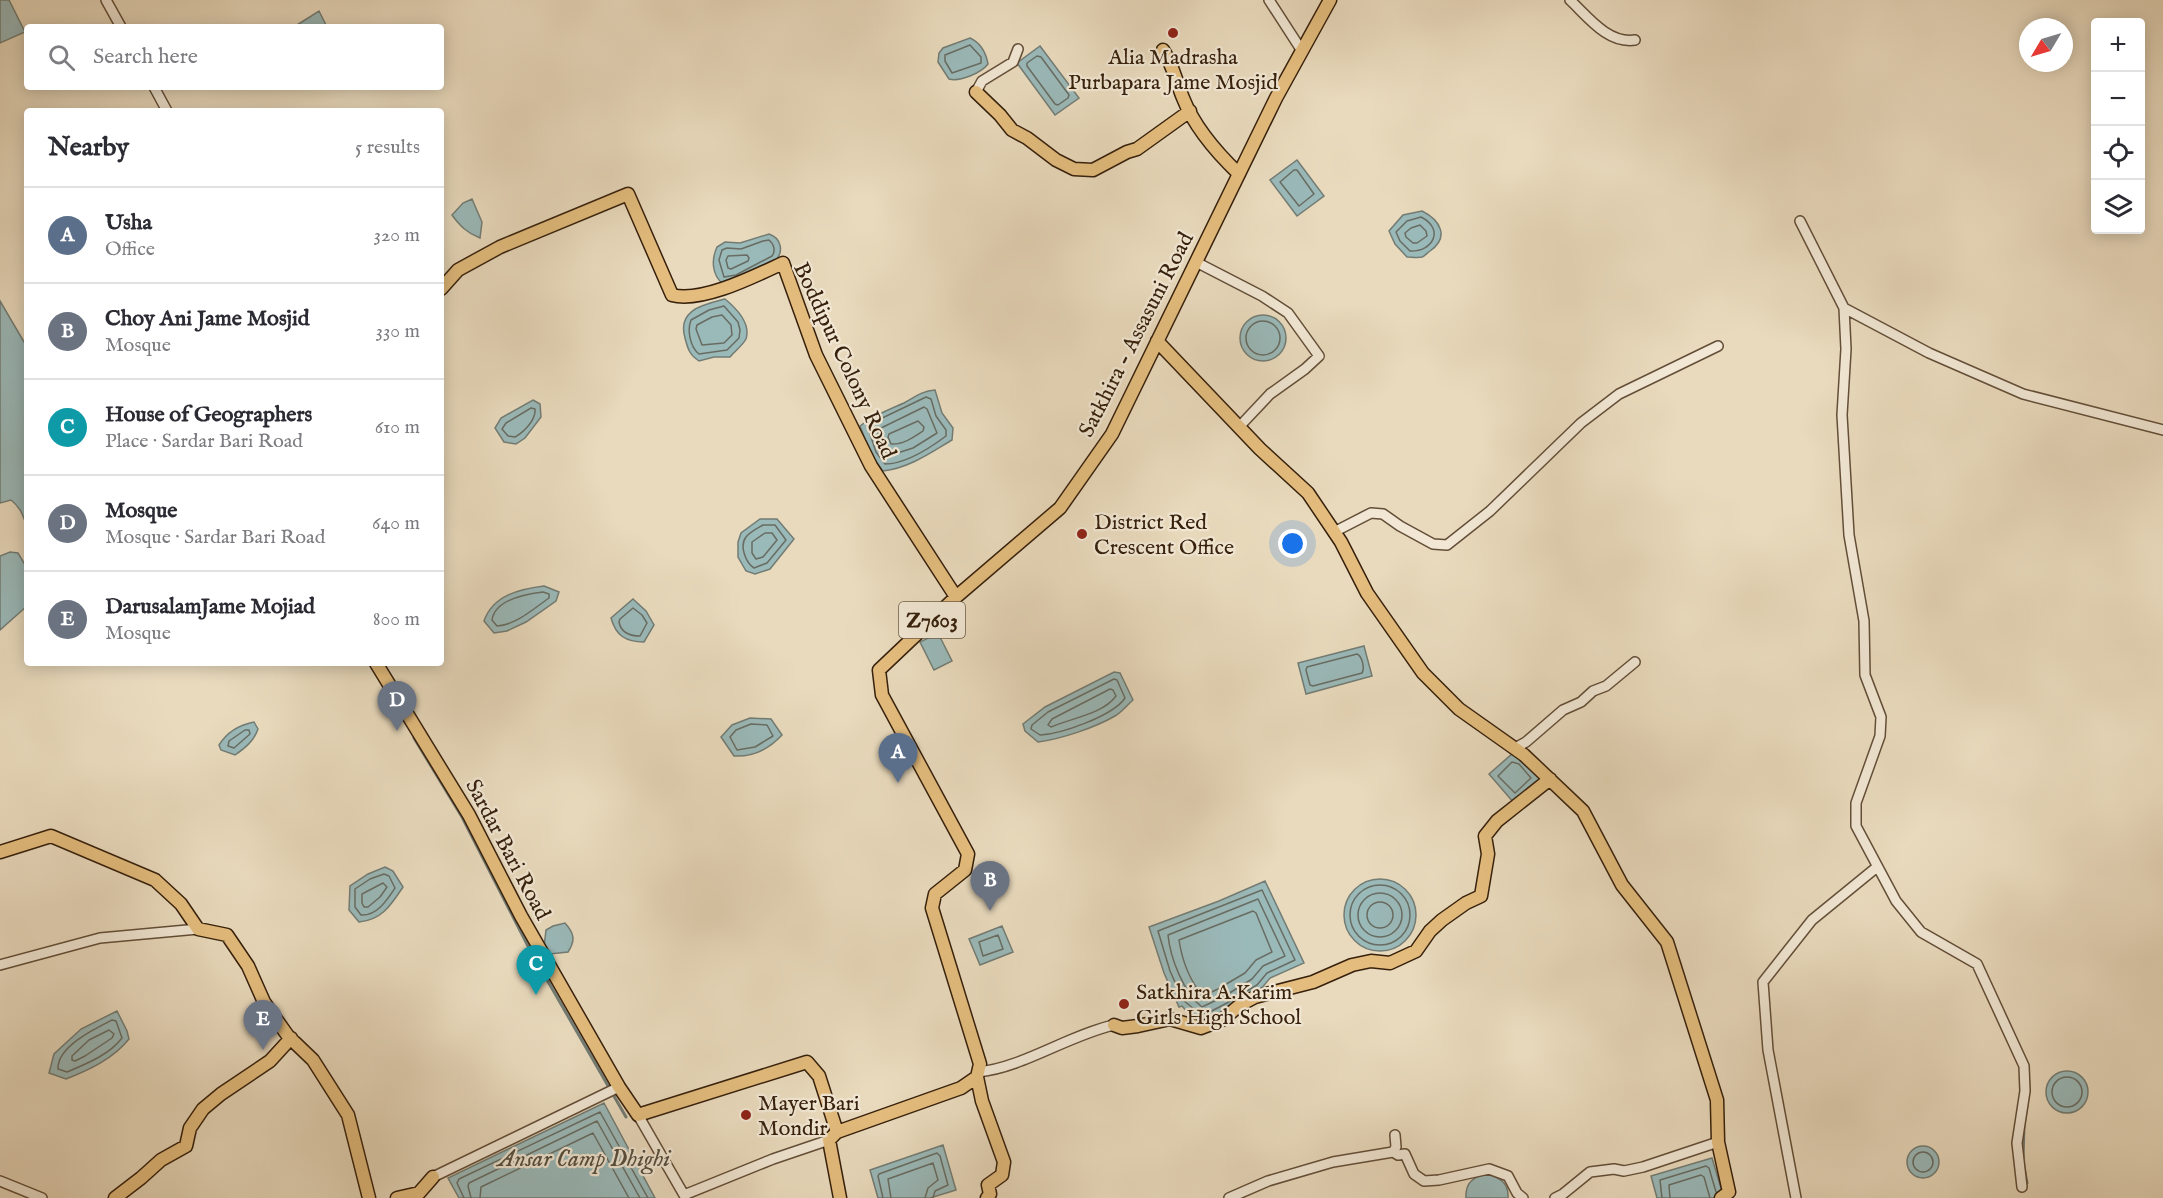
<!DOCTYPE html>
<meta charset="utf-8">
<style>
body{margin:0;font-family:"IM FELL English",serif;background:#f2f2f3;color:#2b2b33}
.controls{position:absolute;right:18px;top:18px;display:grid;overflow:hidden;border-radius:6px;box-shadow:0 3px 15px #0003}
.controls button{width:54px;height:54px;display:grid;place-items:center;padding:0;border:0;border-bottom:2px solid #e1e1e2;background:#fff;color:#2b2b33;font:30px sans-serif}
.compass{position:absolute;left:2019px;top:18px;width:54px;height:54px;border-radius:50%;background:#fff;box-shadow:0 3px 15px #0003;rotate:232deg}
.you{position:absolute;left:1293px;top:544px;width:21px;height:21px;margin:-15px;border:4px solid #fff;border-radius:50%;background:#1a73e8;box-shadow:0 0 0 9px #1a73e833}
.badge{display:grid;place-items:center;width:39px;height:39px;border-radius:50%;background:#7c3aed;color:#fff;font-size:20px;font-weight:700}
.pin{position:absolute;translate:-50% -50px;filter:drop-shadow(0 2px 3px #0008)}
.pin::after{content:'';position:absolute;top:32px;width:21px;height:18px;background:inherit;clip-path:polygon(0 0,100% 0,50% 100%)}
.list{margin:0;padding:0;list-style:none}
h2{display:flex;justify-content:space-between;align-items:center;height:78px;margin:0;padding:0 24px;font-size:26px}
h2 small{font-size:20px;font-weight:400;color:#7c7c81}
.list li{display:grid;grid-template-columns:39px 1fr auto;gap:18px;align-items:center;box-sizing:border-box;height:96px;padding:0 24px;border-top:2px solid #e1e1e2}
.list b{display:block;font-size:22px;white-space:nowrap}
.list p{margin:0;font-size:20px;white-space:nowrap;color:#7c7c81}
.list em{font-size:20px;font-style:normal;color:#7c7c81}
.icon{flex:none;width:33px;height:33px;fill:none;stroke:currentColor;stroke-width:2;stroke-linecap:round;stroke-linejoin:round}
.map{position:relative;flex:none;width:2163px;height:1198px;overflow:hidden}
.search{position:absolute;background:#fff;box-shadow:0 3px 15px #0003;left:24px;top:24px;width:420px;height:66px;display:flex;align-items:center;gap:15px;box-sizing:border-box;padding:0 21px;border-radius:6px;color:#7c7c81;font-size:22px}
.panel{position:absolute;background:#fff;box-shadow:0 3px 15px #0003;left:24px;top:108px;width:420px;height:558px;border-radius:6px}
.map>svg:first-child{display:block}
.water{fill:#9ab9b9;stroke:#727c74;stroke-width:1.5}
.lines{fill:none;stroke-linecap:round;stroke-linejoin:round}
.shore{stroke:#686c62;stroke-width:1.5}
.stream{stroke:#727c74;stroke-width:3}
.minor-casing{stroke:#634e38;stroke-width:12}
.major-casing{stroke:#36200c;stroke-width:15}
.minor{stroke:#f1e7d4;stroke-width:9}
.major{stroke:#e4bd7e;stroke-width:12}
.poi-dot{fill:#8f2418;stroke:#f1e7d4;stroke-width:2}
.labels{text-anchor:middle;stroke-width:4.5;stroke-linejoin:round;paint-order:stroke}
.shield{fill:#f1e7d4;stroke:#6e5c48;stroke-width:1.5}
.shield-label{font-size:21px;font-weight:bold;fill:#36200c}
.poi-label{font-size:22px;fill:#36200c;stroke:#f1e7d4;text-anchor:start}
.street-label{font-size:22px;fill:#36200c;stroke:#f1e7d4}
.water-label{font-size:24px;font-style:italic;fill:#544e40;stroke:#f1e7d4}
</style>
<div class="map">
<svg width="2163" height="1198" viewBox="0 0 2163 1198">
<rect width="100%" height="100%" fill="#e9dabd"/>
<filter id="stains"><feTurbulence type="fractalNoise" baseFrequency=".00333" numOctaves="4"/><feColorMatrix values="0 0 0 0 .2 0 0 0 0 .09 0 0 0 0 .02 0 0 0 .5 -.17"/></filter>
<radialGradient id="worn" r=".72"><stop offset=".6" stop-color="#630" stop-opacity="0"/><stop offset="1" stop-color="#630" stop-opacity=".3"/></radialGradient>
<path class="water" d="M0,0H9L25,32L0,43Z
M319,11L327,27H299L297,25Z
M970,38C981,43 986,53 988,64C981,73 960,82 949,79L938,62L939,53L943,48Z
M1040,46L1079,98L1055,115L1017,63Z
M1297,160L1324,196L1297,216L1270,180Z
M472,199L482,222L480,238C467,233 460,226 452,215L463,203Z
M1422,211C1440,220 1450,237 1430,251C1427,253 1425,256 1422,257C1418,258 1411,257 1407,257L1395,244L1389,231L1403,215Z
M769,234C781,238 784,251 776,260L723,284C712,275 711,260 717,247L725,242L740,243Z
M725,299C736,308 751,323 746,339C743,345 734,352 730,357H714L699,361C690,355 688,350 685,338C677,310 702,305 725,299Z
M0,301L27,347V528C24,517 21,508 11,500L0,503Z
M1240 338a23 23 0 1 1 46 0a23 23 0 1 1-46 0Z
M935,390L942,413L953,428L952,440C930,453 909,468 883,471L871,455L860,426C874,415 888,410 904,403C915,397 922,391 935,390Z
M533,400L540,404L541,417L525,438L516,444L504,442L495,428L501,418Z
M760,519H777L794,539L770,569L755,574L746,571L738,557V542L741,533Z
M10,552L18,553L27,568V606L0,630V556Z
M544,586L559,592L556,601L526,622L507,631L494,633L484,621C493,595 520,589 544,586Z
M633,599L646,611L654,625L644,642C626,642 616,636 611,618Z
M938,633L952,661L934,670L920,642Z
M1364,646L1372,676L1306,694L1298,663Z
M1114,672L1120,673L1133,700C1127,705 1122,712 1115,716C1094,728 1061,739 1038,742L1025,731L1023,724L1045,707Z
M750,718L771,719L782,735C769,749 753,757 734,756L721,737L732,725Z
M254,722L258,729C254,741 245,748 235,755L221,750L219,745C227,732 239,725 254,722Z
M1512,754L1522,759L1541,780L1514,803L1489,774Z
M385,867L393,871L403,887C391,905 382,920 359,922L349,910L350,886L368,874Z
M1344 915a36 36 0 1 1 72 0a36 36 0 1 1-72 0Z
M1265,881L1304,963L1270,978L1261,989L1208,1021C1195,1021 1190,1015 1182,1006L1179,1007L1164,973L1149,927L1219,901Z
M565,923C574,933 576,940 568,952L550,954L544,947L546,930L553,926Z
M1002,926L1013,952L980,965L969,939Z
M117,1011L127,1031L129,1039C113,1059 89,1070 66,1079L49,1073L54,1054L81,1029Z
M2046 1092a21 21 0 1 1 42 0a21 21 0 1 1-42 0Z
M604,1103L655,1198H459L448,1178Z
M943,1145L956,1190L930,1198H878L870,1170Z
M1907 1162a16 16 0 1 1 32 0a16 16 0 1 1-32 0Z
M1712,1158L1724,1198H1657L1651,1176Z
M1487,1173C1500,1178 1509,1183 1508,1198H1466C1465,1182 1474,1177 1487,1173Z"/>
<g class="lines">
<path class="shore" d="M970,45L981,57V63L952,73L945,61V55Z
M1037,56L1041,57L1069,95L1068,98L1058,105L1055,104L1027,66V63Z
M1294,170H1297L1314,194L1299,206L1280,182Z
M1421,217C1445,229 1433,252 1410,251L1400,241L1396,232L1407,221Z
M1420,225L1426,231L1427,236L1417,243H1413L1406,237L1405,233L1411,228Z
M763,241L769,240C774,244 776,251 772,256L736,275L724,277L719,260L722,250L727,248L741,249Z
M747,255L749,258L748,261L731,269L728,268L726,260L728,256Z
M724,306L738,322L740,330L739,338L727,350L699,354C690,347 687,330 691,320L709,310Z
M722,315L731,325L732,335L724,343L702,345L696,329L697,325L712,317Z
M1246 338a17 17 0 1 1 34 0a17 17 0 1 1-34 0Z
M926,397L931,399L936,416L946,430V436C930,448 906,464 885,464L876,452L868,428L876,421Z
M924,407L927,409L937,433L913,448L888,456L883,448L877,430Z
M531,408L535,409C536,420 524,432 515,437L508,436L502,429L506,423Z
M918,421L924,427L923,431C914,437 903,445 891,444L888,437L889,434Z
M763,525H775L786,540L767,563L754,568C746,563 739,546 746,537C750,532 758,528 763,525Z
M765,533H772L777,540L763,557L756,559L752,553V542Z
M543,592L549,594V598C533,609 516,625 497,626L492,620C495,600 526,594 543,592Z
M633,608L642,615L647,623L640,636C629,636 621,632 619,622L620,619Z
M1357,654C1362,656 1365,668 1362,673L1313,686L1310,685L1306,670L1307,667Z
M1114,679L1117,680L1125,698C1113,716 1061,734 1040,735L1031,729L1032,725L1048,712Z
M1110,689L1113,690L1116,696C1103,714 1072,718 1051,727L1048,725L1052,719Z
M751,724L767,725L773,736L755,747L737,750L730,737L736,730Z
M245,730H249L250,734L234,748L228,746L229,741Z
M1512,762L1519,764L1531,778L1515,793L1498,776Z
M384,874L389,876L395,888C387,900 377,916 361,915L355,907V889L370,879Z
M383,883L387,887L380,897L368,907H364L362,903V894Z
M1350 915a30 30 0 1 1 60 0a30 30 0 1 1-60 0Z
M1262,890L1295,960L1267,973L1257,985L1227,1003L1206,1014H1200L1183,1000L1170,971L1158,931Z
M1358 915a22 22 0 1 1 44 0a22 22 0 1 1-44 0Z
M1258,899L1285,956L1263,966L1252,979L1223,997L1202,1007C1184,994 1170,957 1168,935Z
M1367 915a13 13 0 1 1 26 0a13 13 0 1 1-26 0Z
M1253,911L1256,913L1272,952L1256,960L1245,973L1218,989L1203,996C1190,981 1182,960 1179,940Z
M998,935L1003,949L983,956L979,942Z
M112,1020L116,1021L122,1038C109,1055 86,1064 67,1072L58,1069C57,1047 94,1029 112,1020Z
M109,1030L114,1034L112,1038L85,1056L75,1061L72,1060V1056L89,1040Z
M2052 1092a15 15 0 1 1 30 0a15 15 0 1 1-30 0Z
M1913 1162a10 10 0 1 1 20 0a10 10 0 1 1-20 0Z
M464,1198L457,1183L459,1179L600,1112L648,1198
M471,1198L468,1186L469,1183L597,1121L640,1198
M480,1198L481,1187L593,1133L629,1198
M883,1198L878,1176L879,1174L937,1153L940,1156L948,1185L935,1191L933,1198
M891,1198L888,1179L933,1163L938,1180L928,1188L925,1198
M1662,1198L1660,1180L1706,1166L1709,1168L1716,1192
M1670,1198L1669,1185L1701,1175L1704,1177L1710,1198"/>
<path class="stream" d="M414,734V738L462,817L531,952L626,1117
M2028,1066L2029,1092
M2023,1160L2024,1125L2028,1098
M2024,1167L2027,1183"/>
<g class="minor-casing">
<path id="minor" d="M106,0L121,27
M1269,0L1302,51
M1570,0C1588,17 1608,44 1635,40
M154,87L167,111
M976,92L982,81L1013,62L1018,49
M1800,221L1844,308L1846,349L1842,415L1849,535L1864,621L1865,675L1881,717L1880,736L1856,803V826L1896,901L1921,932L1977,964L2024,1066L2025,1091L2017,1143L2022,1187
M1196,262L1262,296L1288,313L1319,356L1305,369L1270,394L1239,427
M1844,308L1929,353L2023,394L2163,430
M1334,532L1371,513L1383,514L1400,526L1433,544L1447,545L1490,511L1581,423L1619,394L1718,346
M1515,748L1526,742L1563,710L1581,702L1593,691L1606,686L1635,662
M0,965L100,938L198,929
M978,1072C1022,1068 1069,1035 1114,1025
M638,1115L684,1195L773,1159L829,1140
M1393,1152L1398,1155L1405,1154L1414,1174L1424,1181L1439,1180L1489,1169L1508,1176L1517,1193L1523,1198
M1393,1152L1396,1147L1395,1135
M433,1177L619,1087
M0,1181L42,1198
M1229,1198L1268,1181L1333,1162L1393,1152
M1555,1198L1563,1194L1590,1172L1614,1169L1624,1171L1643,1167L1718,1142
M1796,1198L1768,1050L1763,982L1812,920L1877,867"/>
</g>
<g class="major-casing">
<path id="major" d="M1163,50C1173,65 1176,81 1183,98C1194,126 1217,153 1239,174
M976,92L1000,115L1012,130L1027,138L1056,160L1074,169L1093,170L1127,152L1137,149L1190,111
M441,289L458,270L500,247L628,194L672,295C702,303 755,276 783,263L816,355L871,466L956,597
M1157,341L1260,449L1308,493L1341,542L1367,593L1423,673L1459,709L1524,755L1583,811L1622,885L1667,942L1717,1100L1718,1142L1729,1192L1721,1198
M376,663L469,815L521,916L619,1087L638,1115L807,1062L819,1076L837,1132
M0,852L51,836L155,880L181,904L198,929L227,935L248,966L264,1002L288,1036L313,1060L348,1115L369,1198
M1114,1025L1122,1028L1138,1026L1170,1019L1201,1028L1222,1020L1240,1005L1255,997L1313,982L1352,965L1371,961L1390,963L1416,951L1430,931L1442,920L1466,903L1481,896L1488,854L1485,836L1497,821L1550,779
M977,1077L982,1101L1004,1162L1002,1175L988,1185L990,1194L987,1198
M115,1198L141,1178L161,1160L186,1146L190,1128L203,1109L221,1094L270,1061L291,1038
M397,1198L419,1193L433,1177
M840,1198L829,1140L837,1132L961,1088L977,1077L980,1064L932,908L935,894L965,870L968,854L882,695L879,670L956,597L1060,508L1112,434L1276,98L1330,0"/>
</g>
<use href="#minor" class="minor"/>
<use href="#major" class="major"/>
</g>
<g class="poi-dot">
<circle cx="1173" cy="33" r="6"/>
<circle cx="1082" cy="534" r="6"/>
<circle cx="1124" cy="1004" r="6"/>
<circle cx="746" cy="1115" r="6"/>
</g>
<g class="labels">
<rect class="shield" x="899" y="602" width="66" height="36" rx="4.5"/>
<g class="shield-label">
<text x="932" y="627">Z7603</text>
</g>
<g class="poi-label">
<text x="1173" y="64" text-anchor="middle">Alia Madrasha<tspan x="1173" dy="25">Purbapara Jame Mosjid</tspan></text>
<text x="1094" y="529">District Red<tspan x="1094" dy="25">Crescent Office</tspan></text>
<text x="1136" y="999">Satkhira A.Karim<tspan x="1136" dy="25">Girls High School</tspan></text>
<text x="758" y="1110">Mayer Bari<tspan x="758" dy="25">Mondir</tspan></text>
</g>
<g class="street-label">
<text transform="translate(1135 334) rotate(-63)" y="8">Satkhira - Assasuni Road</text>
<text transform="translate(846 360) rotate(65)" y="8">Boddipur Colony Road</text>
<text transform="translate(509 849) rotate(62)" y="8">Sardar Bari Road</text>
</g>
<g class="water-label">
<text x="584" y="1166">Ansar Camp Dhighi</text>
</g>
</g>
<rect width="100%" height="100%" filter="url(#stains)"/>
<rect width="100%" height="100%" fill="url(#worn)"/>
</svg>
<div class="controls">
<button>+</button>
<button>−</button>
<button><svg class="icon" aria-label="locate" viewBox="0 0 24 24"><circle cx="12" cy="12" r="6"/><path d="M12 2v4M12 18v4M2 12h4M18 12h4"/></svg></button>
<button><svg class="icon" aria-label="layers" viewBox="0 0 24 24"><path d="M12 4l9 5-9 5-9-5zM3 14l9 5 9-5"/></svg></button>
</div>
<svg class="compass" viewBox="-18 -18 36 36"><path d="M0-13l5 13h-10z" fill="#e53935"/><path d="M0 13l5-13h-10z" fill="#7c7c81"/></svg>
<div class="you"></div>
<div class="pin badge" style="left:898px;top:783px;background:#5c6f8a">A</div>
<div class="pin badge" style="left:990px;top:911px;background:#6b7280">B</div>
<div class="pin badge" style="left:536px;top:995px;background:#0f9aa8">C</div>
<div class="pin badge" style="left:397px;top:731px;background:#6b7280">D</div>
<div class="pin badge" style="left:263px;top:1050px;background:#6b7280">E</div>
<div class="search"><svg class="icon" aria-label="search" viewBox="0 0 24 24"><circle cx="10" cy="10" r="6"/><path d="M15 15l6 6"/></svg>Search here</div>
<section class="panel">
<h2>Nearby<small>5 results</small></h2>
<ul class="list">
<li><span class="badge" style="background:#5c6f8a">A</span><div><b>Usha</b><p>Office</p></div><em>320 m</em></li>
<li><span class="badge" style="background:#6b7280">B</span><div><b>Choy Ani Jame Mosjid</b><p>Mosque</p></div><em>330 m</em></li>
<li><span class="badge" style="background:#0f9aa8">C</span><div><b>House of Geographers</b><p>Place · Sardar Bari Road</p></div><em>610 m</em></li>
<li><span class="badge" style="background:#6b7280">D</span><div><b>Mosque</b><p>Mosque · Sardar Bari Road</p></div><em>640 m</em></li>
<li><span class="badge" style="background:#6b7280">E</span><div><b>DarusalamJame Mojiad</b><p>Mosque</p></div><em>800 m</em></li>
</ul>
</section>
</div>
